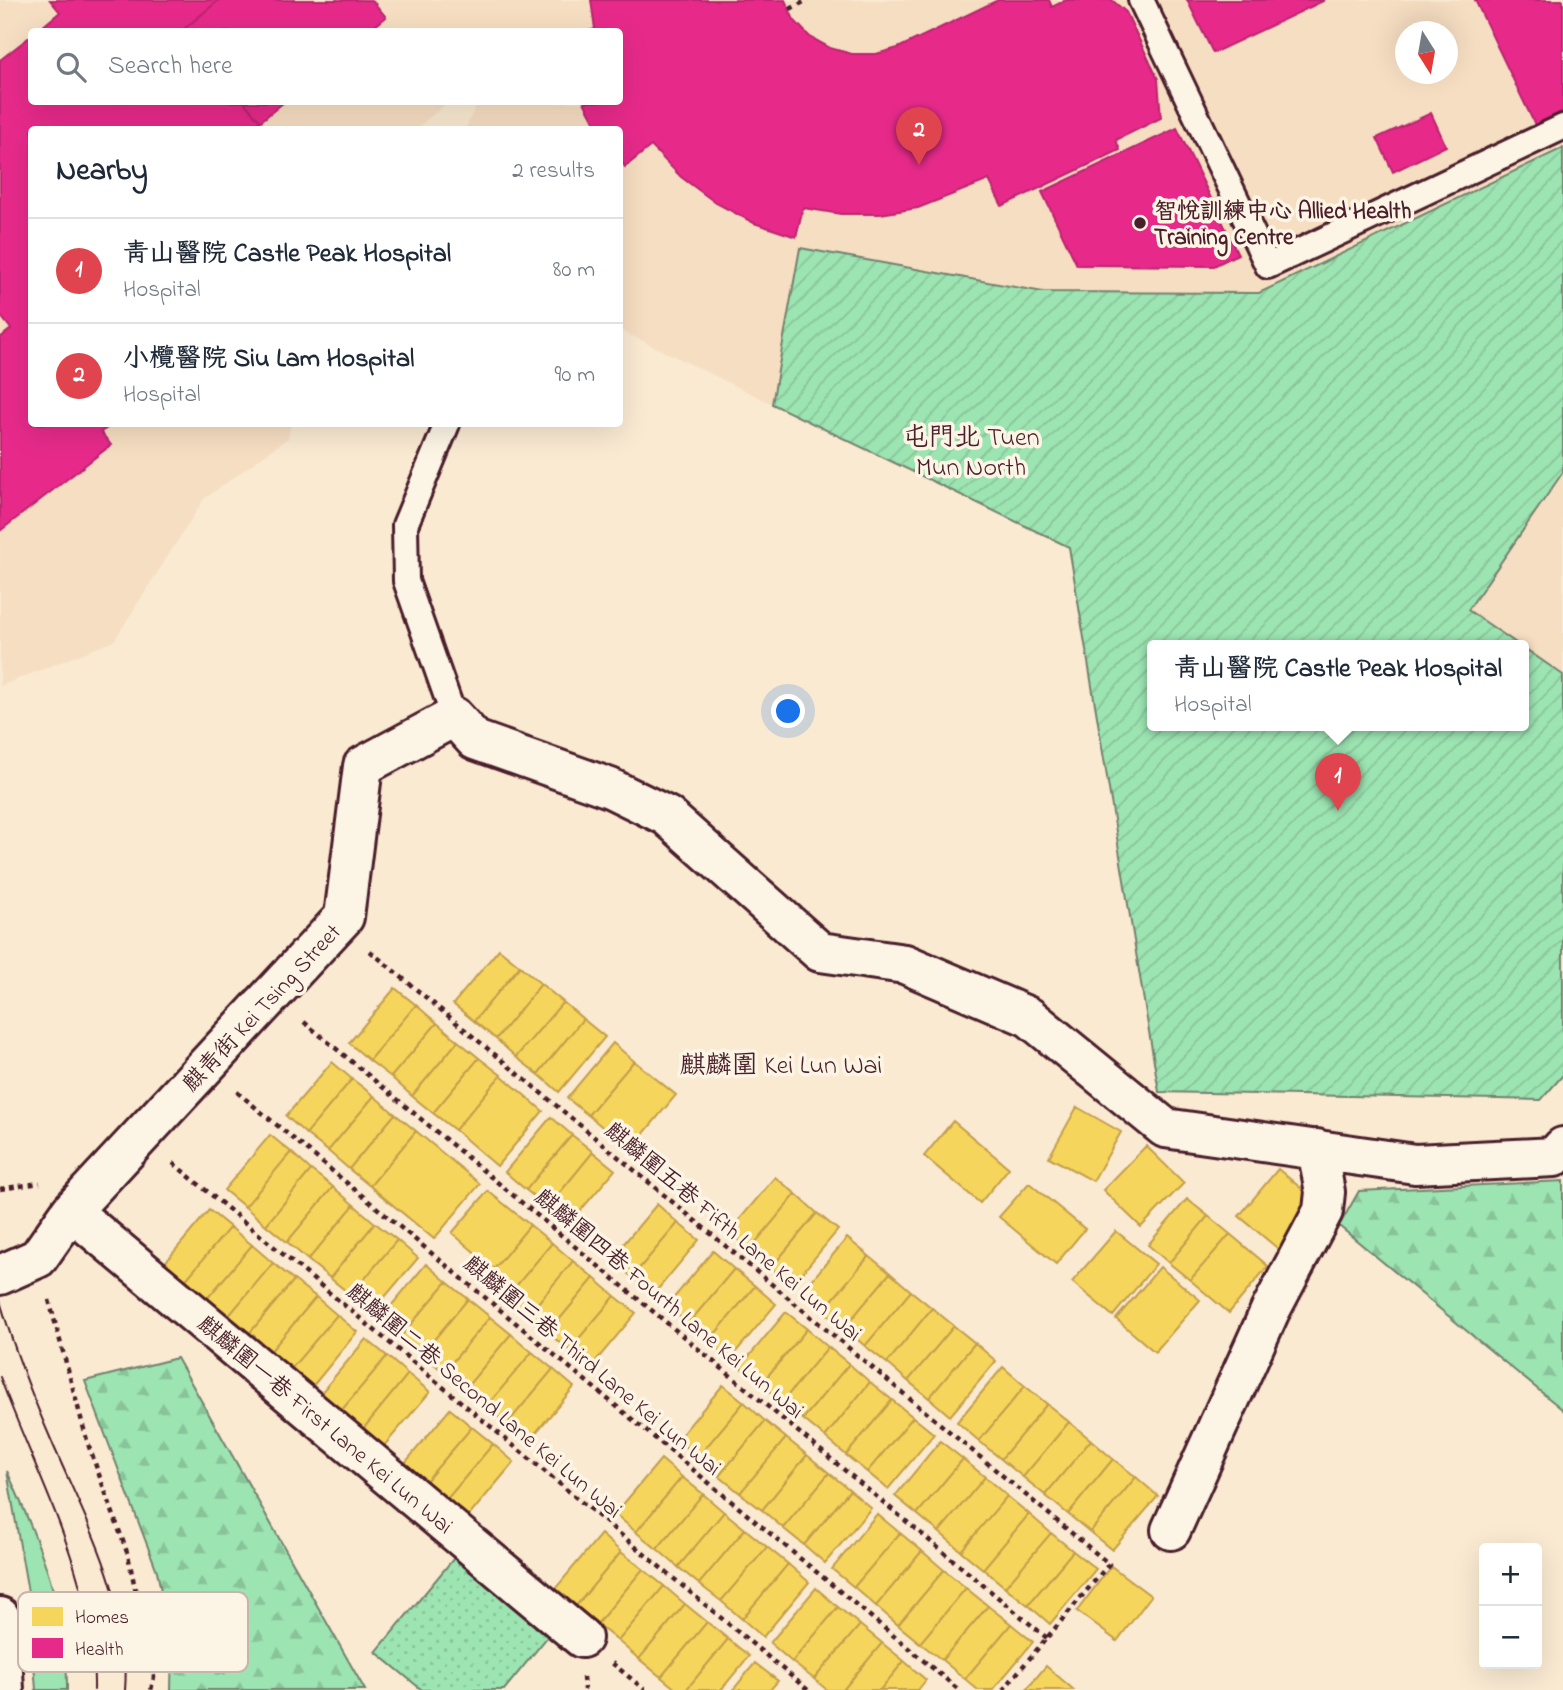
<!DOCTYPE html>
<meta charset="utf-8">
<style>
body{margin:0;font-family:"Indie Flower","LXGW WenKai TC",sans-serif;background:#f6f6f7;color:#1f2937}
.controls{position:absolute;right:21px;bottom:21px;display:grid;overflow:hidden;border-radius:7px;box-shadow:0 7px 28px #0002}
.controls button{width:63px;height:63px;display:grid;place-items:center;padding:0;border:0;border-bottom:2px solid #e0e1e3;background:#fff;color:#1f2937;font:35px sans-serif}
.compass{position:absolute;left:1395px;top:21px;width:63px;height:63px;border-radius:50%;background:#fff;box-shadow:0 7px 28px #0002;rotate:169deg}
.you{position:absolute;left:789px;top:712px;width:24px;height:24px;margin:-18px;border:5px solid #fff;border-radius:50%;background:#1a73e8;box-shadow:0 0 0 10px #1a73e833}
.badge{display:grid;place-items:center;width:46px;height:46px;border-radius:50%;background:#db2777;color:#fff;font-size:23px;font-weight:700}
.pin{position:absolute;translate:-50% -58px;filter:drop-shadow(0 2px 4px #0008)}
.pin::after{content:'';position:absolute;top:37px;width:24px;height:21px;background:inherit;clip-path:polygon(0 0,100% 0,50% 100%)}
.popup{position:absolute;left:1147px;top:640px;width:382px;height:91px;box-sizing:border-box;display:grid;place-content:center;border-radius:7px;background:#fff;filter:drop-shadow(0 2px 5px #0005);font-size:23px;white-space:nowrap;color:#747a83}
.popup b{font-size:26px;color:#1f2937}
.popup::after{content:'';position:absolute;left:50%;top:100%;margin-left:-14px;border:14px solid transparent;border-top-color:#fff}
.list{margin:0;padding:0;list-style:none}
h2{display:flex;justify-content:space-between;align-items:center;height:91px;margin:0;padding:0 28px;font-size:30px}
h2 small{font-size:23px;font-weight:400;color:#747a83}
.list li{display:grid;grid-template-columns:46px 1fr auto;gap:21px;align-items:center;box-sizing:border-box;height:105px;padding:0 28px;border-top:2px solid #e0e1e3}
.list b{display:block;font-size:26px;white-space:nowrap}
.list p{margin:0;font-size:23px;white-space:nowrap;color:#747a83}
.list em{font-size:23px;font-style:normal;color:#747a83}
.icon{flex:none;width:38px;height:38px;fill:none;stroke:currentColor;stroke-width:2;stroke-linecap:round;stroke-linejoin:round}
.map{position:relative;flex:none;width:1563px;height:1690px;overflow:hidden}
.search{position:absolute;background:#fff;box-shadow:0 7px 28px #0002;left:28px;top:28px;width:595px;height:77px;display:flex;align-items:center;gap:18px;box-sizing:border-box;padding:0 24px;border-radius:7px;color:#747a83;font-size:26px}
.panel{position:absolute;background:#fff;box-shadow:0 7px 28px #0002;left:28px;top:126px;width:595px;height:301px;border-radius:7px}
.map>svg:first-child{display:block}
.built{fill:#f6dec2;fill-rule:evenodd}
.grass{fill:#9ce4b2;stroke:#73826e;stroke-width:2}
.forest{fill:url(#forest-firs);stroke:#73826e;stroke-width:2}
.park{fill:url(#park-dots);stroke:#73826e;stroke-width:2}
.garden{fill:url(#garden-furrows);stroke:#73826e;stroke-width:2}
.homes{fill:#f6d55c;stroke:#c29e4d;stroke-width:2}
.health{fill:#e7298a;stroke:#b8266e;stroke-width:2}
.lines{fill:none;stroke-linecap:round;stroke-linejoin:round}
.lane-casing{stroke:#4a1f2b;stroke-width:30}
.street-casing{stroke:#4a1f2b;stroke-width:44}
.secondary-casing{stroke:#4a1f2b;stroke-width:44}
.path{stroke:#4a1f2b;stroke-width:4.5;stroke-dasharray:5 5;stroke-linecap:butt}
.lane{stroke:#fcf5e5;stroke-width:24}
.street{stroke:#fcf5e5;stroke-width:38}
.secondary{stroke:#fcf5e5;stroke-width:38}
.tram{stroke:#4a1f2b;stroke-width:2}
.poi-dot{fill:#4a1f2b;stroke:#fcf5e5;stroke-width:2.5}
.labels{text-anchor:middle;stroke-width:7;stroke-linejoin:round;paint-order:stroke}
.poi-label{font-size:23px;font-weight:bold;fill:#4a1f2b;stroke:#fcf5e5;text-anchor:start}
.street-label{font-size:23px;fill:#4a1f2b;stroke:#fcf5e5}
.quarter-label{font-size:26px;fill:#4a1f2b;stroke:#fcf5e5}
.key{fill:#fcf5e5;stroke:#c7b5ad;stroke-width:2}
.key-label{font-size:19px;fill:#4a1f2b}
</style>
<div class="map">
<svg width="1563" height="1690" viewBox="0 0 1563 1690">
<defs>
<pattern id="forest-firs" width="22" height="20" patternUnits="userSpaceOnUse" patternTransform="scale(1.75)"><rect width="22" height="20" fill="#9ce4b2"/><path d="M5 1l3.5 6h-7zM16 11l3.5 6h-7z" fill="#88c399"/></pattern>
<pattern id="park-dots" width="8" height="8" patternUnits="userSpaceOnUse" patternTransform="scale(1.75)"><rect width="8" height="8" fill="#9ce4b2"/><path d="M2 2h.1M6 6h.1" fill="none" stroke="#88c399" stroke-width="1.8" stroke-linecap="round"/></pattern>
<pattern id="garden-furrows" width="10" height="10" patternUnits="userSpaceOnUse" patternTransform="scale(1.75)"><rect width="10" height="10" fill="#9ce4b2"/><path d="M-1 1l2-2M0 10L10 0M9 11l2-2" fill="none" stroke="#88c399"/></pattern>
</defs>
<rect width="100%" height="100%" fill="#faead2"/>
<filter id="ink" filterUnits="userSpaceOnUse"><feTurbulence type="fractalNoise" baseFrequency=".0143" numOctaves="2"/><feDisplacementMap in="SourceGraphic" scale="14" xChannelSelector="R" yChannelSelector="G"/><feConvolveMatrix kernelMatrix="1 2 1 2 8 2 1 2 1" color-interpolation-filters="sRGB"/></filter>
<g filter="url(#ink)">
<path class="built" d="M0,0H1563V1075L1541,1100L1159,1092L1068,547L620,330V130L465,129L478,102H620V32H32V102H448L416,129L32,130V424H291L288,438L204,499L114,641L0,686ZM1406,32H1448V74H1406ZM1152,645H1524V725H1152Z"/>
<path class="grass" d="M7,1471C39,1541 68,1612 67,1690H36L29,1598Z"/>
<path class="forest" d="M1563,1181V1410L1339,1226L1359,1191Z
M177,1358L365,1690H171L172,1646L157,1571L85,1381Z"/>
<path class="park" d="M454,1558L549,1635L504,1690H422L376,1652Z"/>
<path class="garden" d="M1563,148V472L1468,610L1519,645H1152V725H1524V648L1563,675V1075L1541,1100L1159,1092L1069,547L772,404L800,248L1043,292L1259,293Z"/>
<path class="homes" d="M499,949L520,966L474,1021L453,1004Z
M520,966L541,984L496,1039L474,1021Z
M541,984L563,1002L516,1057L496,1039Z
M395,988L416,1005L369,1060L349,1043Z
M563,1002L583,1019L538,1074L516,1057Z
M416,1005L437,1023L391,1077L369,1060Z
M583,1019L605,1037L559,1092L538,1074Z
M437,1023L458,1041L412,1096L391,1077Z
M458,1041L479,1058L433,1113L412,1096Z
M613,1043L634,1061L588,1115L567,1098Z
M479,1058L501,1075L455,1130L433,1113Z
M634,1061L676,1095L630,1150L588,1115Z
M332,1062L352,1079L306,1134L286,1116Z
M501,1075L543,1111L497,1166L455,1130Z
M352,1079L374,1096L328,1151L306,1134Z
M374,1096L395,1114L349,1169L328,1151Z
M1077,1107L1121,1132L1093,1181L1049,1157Z
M395,1114L416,1131L370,1186L349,1169Z
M551,1117L572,1135L526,1190L505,1172Z
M953,1121L1009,1168L980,1203L924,1156Z
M416,1131L480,1184L434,1239L370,1186Z
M270,1135L291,1152L245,1207L224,1190Z
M572,1135L593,1152L548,1207L526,1190Z
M1146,1146L1184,1183L1141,1227L1103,1190Z
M291,1152L311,1170L266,1225L245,1207Z
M593,1152L615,1170L569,1224L548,1207Z
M1278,1169L1321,1205L1282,1252L1239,1216Z
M311,1170L333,1187L287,1242L266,1225Z
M775,1177L796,1194L750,1249L729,1232Z
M1029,1183L1085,1229L1056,1264L999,1217Z
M333,1187L354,1205L308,1260L287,1242Z
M488,1191L530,1225L494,1269L452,1233Z
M796,1194L817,1213L771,1268L750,1249Z
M1187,1199L1208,1216L1169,1263L1148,1245Z
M657,1204L678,1223L632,1277L611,1259Z
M354,1205L375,1223L330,1278L308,1260Z
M209,1210L230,1227L184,1282L163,1265Z
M817,1213L838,1230L792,1285L771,1268Z
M1208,1216L1230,1234L1190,1280L1169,1263Z
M375,1223L397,1240L351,1295L330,1278Z
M678,1223L699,1240L653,1295L632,1277Z
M530,1225L552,1243L506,1298L485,1280Z
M230,1227L252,1245L206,1300L184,1282Z
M1116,1231L1156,1264L1113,1316L1072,1282Z
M1230,1234L1268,1266L1229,1313L1190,1280Z
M847,1238L869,1256L823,1311L801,1293Z
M397,1240L418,1258L372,1312L351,1295Z
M552,1243L573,1261L527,1316L506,1298Z
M252,1245L273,1263L227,1318L206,1300Z
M713,1251L734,1269L688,1324L667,1306Z
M869,1256L890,1273L844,1328L823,1311Z
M573,1261L594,1278L548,1333L527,1316Z
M273,1263L294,1280L248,1335L227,1318Z
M426,1264L447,1282L401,1336L380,1319Z
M1160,1267L1200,1300L1155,1352L1116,1319Z
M734,1269L755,1286L709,1341L688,1324Z
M890,1273L911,1291L865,1346L844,1328Z
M594,1278L615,1296L569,1350L548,1333Z
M294,1280L316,1297L270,1352L248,1335Z
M447,1282L468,1299L422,1354L401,1336Z
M755,1286L776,1304L730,1359L709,1341Z
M911,1291L932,1308L887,1363L865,1346Z
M615,1296L636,1313L590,1368L569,1350Z
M316,1297L337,1315L290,1370L270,1352Z
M468,1299L490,1317L444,1372L422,1354Z
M932,1308L954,1326L908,1381L887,1363Z
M786,1312L807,1329L761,1384L740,1367Z
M337,1315L357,1332L312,1387L290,1370Z
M490,1317L511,1334L465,1389L444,1372Z
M954,1326L975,1343L929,1398L908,1381Z
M807,1329L828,1347L782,1402L761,1384Z
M511,1334L532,1352L486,1407L465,1389Z
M366,1339L387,1356L341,1411L320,1394Z
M975,1343L996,1361L950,1416L929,1398Z
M828,1347L849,1364L803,1419L782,1402Z
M532,1352L553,1369L507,1424L486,1407Z
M387,1356L408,1374L363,1429L341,1411Z
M849,1364L870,1382L825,1437L803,1419Z
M1003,1367L1025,1386L979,1441L957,1422Z
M553,1369L574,1387L528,1442L507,1424Z
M408,1374L430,1392L383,1447L363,1429Z
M870,1382L892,1400L846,1455L825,1437Z
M723,1385L744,1402L698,1457L677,1440Z
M1025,1386L1047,1404L1001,1459L979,1441Z
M892,1400L913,1417L867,1472L846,1455Z
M744,1402L765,1421L719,1476L698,1457Z
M1047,1404L1069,1422L1023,1477L1001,1459Z
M450,1409L472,1427L426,1481L404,1464Z
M913,1417L934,1434L888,1489L867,1472Z
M765,1421L786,1438L740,1493L719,1476Z
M1069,1422L1091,1440L1045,1495L1023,1477Z
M472,1427L493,1444L447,1499L426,1481Z
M786,1438L807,1455L762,1510L740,1493Z
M1091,1440L1113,1459L1068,1514L1045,1495Z
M940,1441L963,1459L917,1514L895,1496Z
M493,1444L514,1462L468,1517L447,1499Z
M807,1455L829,1473L783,1528L762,1510Z
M661,1459L682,1477L636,1532L615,1514Z
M963,1459L985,1477L939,1532L917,1514Z
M1113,1459L1136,1477L1090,1532L1068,1514Z
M829,1473L850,1490L804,1545L783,1528Z
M682,1477L703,1494L657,1549L636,1532Z
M985,1477L1007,1496L961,1551L939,1532Z
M1136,1477L1158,1496L1112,1550L1090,1532Z
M850,1490L871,1508L825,1563L804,1545Z
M703,1494L724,1512L678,1567L657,1549Z
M1007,1496L1029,1514L983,1569L961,1551Z
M724,1512L745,1529L699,1584L678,1567Z
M877,1514L900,1533L854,1587L832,1569Z
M1029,1514L1051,1533L1005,1587L983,1569Z
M745,1529L767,1547L721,1601L699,1584Z
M900,1533L922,1551L876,1606L854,1587Z
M1051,1533L1073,1551L1028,1605L1005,1587Z
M601,1534L621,1552L576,1606L555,1589Z
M767,1547L788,1564L742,1619L721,1601Z
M922,1551L944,1570L898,1625L876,1606Z
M1073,1551L1096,1569L1050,1624L1028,1605Z
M621,1552L643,1569L597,1624L576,1606Z
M788,1564L809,1582L763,1637L742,1619Z
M1111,1566L1151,1596L1117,1641L1077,1611Z
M643,1569L664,1586L618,1641L597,1624Z
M944,1570L966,1588L920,1643L898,1625Z
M664,1586L685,1604L639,1659L618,1641Z
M816,1588L838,1607L792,1662L770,1643Z
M966,1588L988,1606L942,1660L920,1643Z
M685,1604L707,1622L661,1677L639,1659Z
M988,1606L1011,1624L965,1679L942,1660Z
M838,1607L860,1625L814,1679L792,1662Z
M707,1622L728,1639L686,1690H677L661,1677Z
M1011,1624L1033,1642L993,1690H978L965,1679Z
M860,1625L882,1643L843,1690H827L814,1679Z
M728,1639L749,1656L721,1690H686Z
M882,1643L904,1661L880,1690H843Z
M904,1661L926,1680L918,1690H880Z
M755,1663L778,1681L770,1690H733Z
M1046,1666L1074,1690H1026Z"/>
<path class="health" d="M50,0H372L386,17L368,32H36L60,12Z
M50,0H219L184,29L186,32H36L60,12Z
M591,0H785L794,20L810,37L830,48L852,54H876L898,48L998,0H1049L1052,7L1066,0H1112L1126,12L1158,79L1161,118L1116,140L1120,150L1002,206L989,180L918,208L880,214H841L803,208L796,237L754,223L716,203L681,177L651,146L625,167L620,159V130H599L584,102H620V32H586L595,29Z
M1187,0H1325L1213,53Z
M1475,0H1563V111L1535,125Z
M32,35V102H284L250,130H32V424H113L101,432L111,445L0,531V338L11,329L0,315V60Z
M32,35V102H244L260,121L250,130H32V424H113L101,432L111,445L0,531V338L11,329L0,315V60Z
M1431,113L1446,146L1393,172L1377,138Z
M1177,128L1238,254L1214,266L1077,265L1042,192Z"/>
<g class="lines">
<g class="lane-casing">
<path id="lane" d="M1141,0L1268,266L1563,127
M447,424L405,525L406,581L454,717"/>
</g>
<g class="street-casing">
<path id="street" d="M71,1211L582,1638
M0,1275L38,1258L71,1211L344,917L363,766L454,717L475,740L610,788L667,816L820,952L905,964L1029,1017L1165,1128L1415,1164L1554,1157L1563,1147
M1171,1530L1270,1311L1323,1211L1325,1192L1317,1149"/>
</g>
<g class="secondary-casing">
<path id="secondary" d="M0,1617L4,1690"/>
</g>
<path class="path" d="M790,9L808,0
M370,951L1109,1564L1003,1690
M304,1022L1047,1638
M237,1092L959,1690
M173,1163L808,1690
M0,1189L40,1183
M49,1300L88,1444L128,1555L154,1677L151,1690
M612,1663L645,1690
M583,1677L584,1690"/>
<use href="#lane" class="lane"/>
<use href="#street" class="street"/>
<use href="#secondary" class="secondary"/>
<path class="tram" d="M0,1301C14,1349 32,1396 52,1442C85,1520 132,1601 125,1690
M0,1377C37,1478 96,1579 94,1690"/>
</g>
</g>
<circle class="poi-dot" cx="1140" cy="223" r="7"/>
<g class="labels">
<g class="poi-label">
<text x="1154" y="218">智悅訓練中心 Allied Health<tspan x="1154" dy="26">Training Centre</tspan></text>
</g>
<g class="street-label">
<text transform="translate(261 1007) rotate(-47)" y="8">麒青街 Kei Tsing Street</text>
<text transform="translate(734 1231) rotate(40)" y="8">麒麟圍五巷 Fifth Lane Kei Lun Wai</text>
<text transform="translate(670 1303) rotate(40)" y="8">麒麟圍四巷 Fourth Lane Kei Lun Wai</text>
<text transform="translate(593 1365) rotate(40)" y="8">麒麟圍三巷 Third Lane Kei Lun Wai</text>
<text transform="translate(485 1400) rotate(40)" y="8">麒麟圍二巷 Second Lane Kei Lun Wai</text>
<text transform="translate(326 1424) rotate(40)" y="8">麒麟圍一巷 First Lane Kei Lun Wai</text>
</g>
<g class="quarter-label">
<text x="971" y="445">屯門北 Tuen<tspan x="971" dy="30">Mun North</tspan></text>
<text x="781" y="1073">麒麟圍 Kei Lun Wai</text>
</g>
</g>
<rect x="18" y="1592" width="230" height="80" rx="10" class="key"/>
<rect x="32" y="1607" width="31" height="19" fill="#f6d55c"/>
<rect x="32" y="1638" width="31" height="20" fill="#e7298a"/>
<g class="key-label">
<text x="75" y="1623">Homes</text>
<text x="75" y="1655">Health</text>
</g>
</svg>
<div class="controls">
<button>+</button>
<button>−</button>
</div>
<svg class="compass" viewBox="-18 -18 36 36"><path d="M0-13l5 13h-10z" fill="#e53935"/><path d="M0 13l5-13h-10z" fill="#747a83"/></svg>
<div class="you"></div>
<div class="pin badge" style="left:1338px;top:811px;background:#e0444e">1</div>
<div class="popup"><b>青山醫院 Castle Peak Hospital</b>Hospital</div>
<div class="pin badge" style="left:919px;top:165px;background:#e0444e">2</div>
<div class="search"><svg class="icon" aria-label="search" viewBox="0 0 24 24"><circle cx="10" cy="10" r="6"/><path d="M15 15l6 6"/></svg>Search here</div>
<section class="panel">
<h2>Nearby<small>2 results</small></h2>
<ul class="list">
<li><span class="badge" style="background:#e0444e">1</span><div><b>青山醫院 Castle Peak Hospital</b><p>Hospital</p></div><em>80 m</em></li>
<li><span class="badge" style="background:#e0444e">2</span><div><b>小欖醫院 Siu Lam Hospital</b><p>Hospital</p></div><em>90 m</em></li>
</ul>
</section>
</div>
